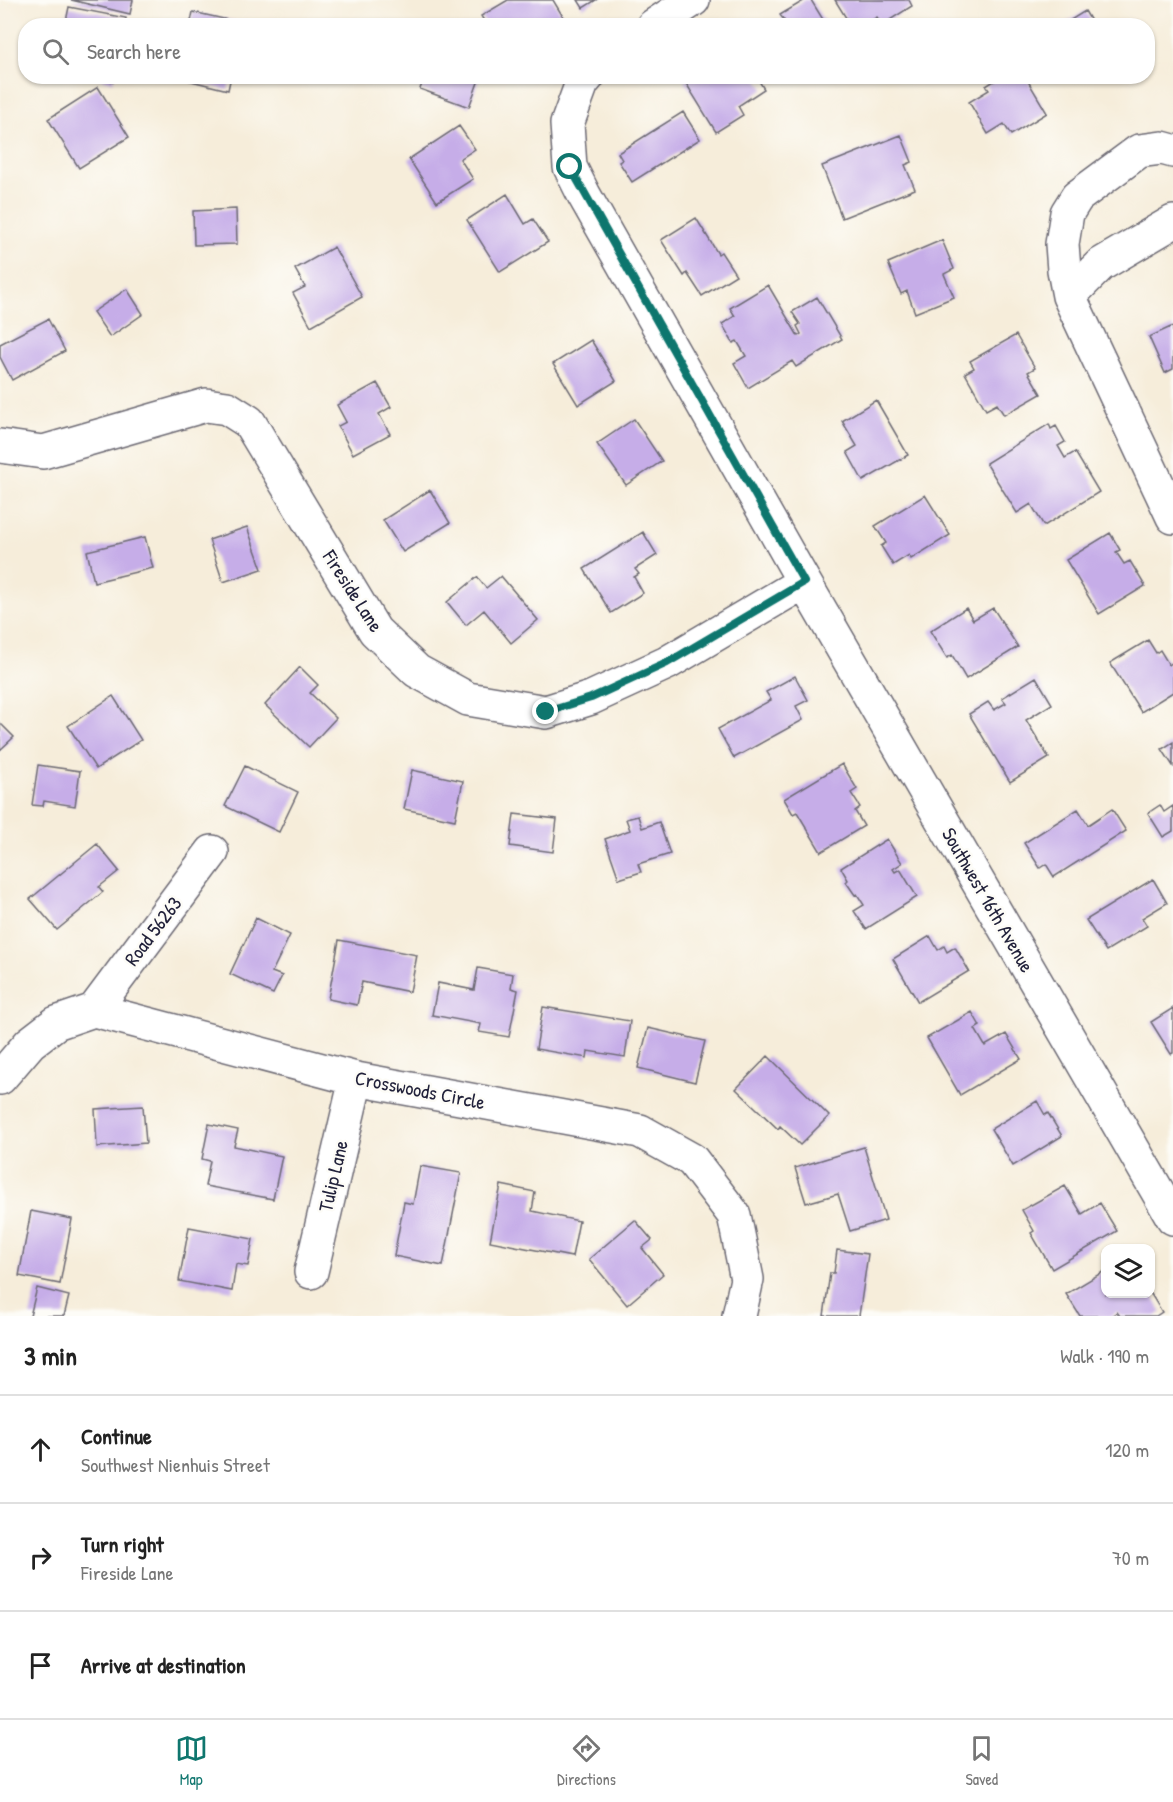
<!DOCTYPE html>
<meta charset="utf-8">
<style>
body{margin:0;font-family:"Patrick Hand",sans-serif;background:#f2f2f2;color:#222}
.controls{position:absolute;right:18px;bottom:18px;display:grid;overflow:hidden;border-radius:12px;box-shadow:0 2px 4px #0004}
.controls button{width:54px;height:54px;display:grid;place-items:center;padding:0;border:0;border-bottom:2px solid #e0e0e0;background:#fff;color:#222;font:30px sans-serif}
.stop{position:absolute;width:18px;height:18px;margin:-14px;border:4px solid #0f766e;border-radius:50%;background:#fff}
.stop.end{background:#0f766e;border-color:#fff;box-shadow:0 2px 6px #0008}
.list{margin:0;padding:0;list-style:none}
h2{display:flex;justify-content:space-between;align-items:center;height:78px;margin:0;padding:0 24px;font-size:26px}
h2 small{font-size:20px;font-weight:400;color:#767676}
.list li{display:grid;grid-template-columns:39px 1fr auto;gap:18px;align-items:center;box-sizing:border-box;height:108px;padding:0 24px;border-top:2px solid #e0e0e0}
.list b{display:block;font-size:22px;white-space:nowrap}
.list p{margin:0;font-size:20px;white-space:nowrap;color:#767676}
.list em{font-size:20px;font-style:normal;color:#767676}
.icon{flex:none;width:33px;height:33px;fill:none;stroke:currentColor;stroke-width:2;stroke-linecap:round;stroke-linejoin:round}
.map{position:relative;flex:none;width:1173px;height:1316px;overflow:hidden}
.search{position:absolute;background:#fff;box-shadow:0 2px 4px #0004;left:18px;right:18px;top:18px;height:66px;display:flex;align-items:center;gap:15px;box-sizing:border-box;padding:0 21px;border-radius:24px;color:#767676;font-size:22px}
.sheet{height:402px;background:#fff}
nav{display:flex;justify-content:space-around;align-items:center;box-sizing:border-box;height:84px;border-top:2px solid #e0e0e0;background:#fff;font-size:16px;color:#767676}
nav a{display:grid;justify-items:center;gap:3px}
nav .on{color:#0f766e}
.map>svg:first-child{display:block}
.building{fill:#c6ade8}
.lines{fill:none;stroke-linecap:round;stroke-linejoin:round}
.minor-casing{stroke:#6c6973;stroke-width:36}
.minor{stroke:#fff;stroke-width:33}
.route{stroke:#0f766e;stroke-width:8}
.labels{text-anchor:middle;stroke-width:5;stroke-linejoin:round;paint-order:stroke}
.street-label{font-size:20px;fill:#22223b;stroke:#fdfcf7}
</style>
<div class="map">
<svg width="1173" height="1316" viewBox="0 0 1173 1316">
<rect width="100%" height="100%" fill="#fdfcf7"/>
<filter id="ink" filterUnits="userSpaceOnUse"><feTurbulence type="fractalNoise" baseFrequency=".0167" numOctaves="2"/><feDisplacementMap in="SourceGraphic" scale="12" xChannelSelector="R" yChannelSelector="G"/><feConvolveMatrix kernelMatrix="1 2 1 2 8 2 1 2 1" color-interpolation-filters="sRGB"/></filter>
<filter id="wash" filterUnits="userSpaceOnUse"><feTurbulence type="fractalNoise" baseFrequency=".008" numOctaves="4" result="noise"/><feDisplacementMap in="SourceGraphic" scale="24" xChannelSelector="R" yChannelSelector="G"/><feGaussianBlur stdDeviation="1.35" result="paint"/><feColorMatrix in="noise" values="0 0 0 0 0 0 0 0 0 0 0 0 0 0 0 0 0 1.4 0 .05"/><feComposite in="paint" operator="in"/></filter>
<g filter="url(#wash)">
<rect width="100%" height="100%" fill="#f6edda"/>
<g id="blocks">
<path class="building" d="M71,0H133L130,14Z
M508,0H553L565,20L555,26H487L481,16Z
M578,0H596L583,8Z
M805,0H811L827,26H775L784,20L780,15Z
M835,0H909L912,6L882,25L877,17L862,26H851Z
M69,7L126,18L125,26H65Z
M1085,11L1094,26H1061Z
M193,12L242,23V26H190Z
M92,76H114L113,82Z
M171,76H231L228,90Z
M425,76H479L480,77L469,107L420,89Z
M690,76H721L722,78L724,76H756L764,89L738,106L743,115L716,132L684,80Z
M1002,76H1025L1047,113L1011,135L1004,124L988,134L969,102L989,90L986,86Z
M98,87L129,137L79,168L48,119Z
M683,112L700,139L632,182L619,162L622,160L618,153Z
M459,126L475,149L460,159L473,179L437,202L409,159Z
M901,135L912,162L905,165L915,189L842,218L822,166Z
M507,194L525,224L533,219L548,242L500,272L467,220Z
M236,209L237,244L194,245L193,211Z
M696,218L718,254L721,252L736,275L702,296L687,273L684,276L661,240Z
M942,240L954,269L944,274L954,297L915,313L907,291L901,294L888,263Z
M334,247L362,297L311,326L293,293L305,287L295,269Z
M768,285L798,336L801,334L797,326L800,324L792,312L817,297L842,339L796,367L792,361L748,388L734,363L746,356L737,341L733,343L722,324L735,316L730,308Z
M127,289L143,314L110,337L93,312Z
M48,319L65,351L12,380L0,357V344Z
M1173,326V369L1165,373L1149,337Z
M1016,335L1035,368L1028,372L1041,394L1004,415L997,404L986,410L965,373L974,368L970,361Z
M591,340L616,381L578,405L553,364Z
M377,383L391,407L379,414L390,434L353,454L338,426L346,422L337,405Z
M876,400L908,455L863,481L847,452L857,446L842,421Z
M634,419L662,461L626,485L597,444Z
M1049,424L1051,429L1056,426L1065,442L1058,446L1065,458L1075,452L1099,492L1044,526L1031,504L1017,513L986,463Z
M430,490L450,523L403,552L383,520Z
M925,495L950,535L911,559L909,555L893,565L881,546L886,543L875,526Z
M247,527L262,569L223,582L209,540Z
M643,532L657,555L635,569L639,574L634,577L643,593L611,613L584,569Z
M1110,533L1120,550L1116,552L1124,564L1130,561L1145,586L1099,614L1066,560Z
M145,537L153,568L94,582L87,551Z
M501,576L538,620L511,643L484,610L466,625L447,602L477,577L486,588Z
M966,608L973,620L993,608L1018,647L966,679L952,655L947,658L930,631Z
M1148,640L1156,653L1160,650L1169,665L1173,662V692L1141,712L1110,663Z
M300,667L318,685L310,693L336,718L309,747L265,705Z
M795,676L808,700L796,706L803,720L734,758L718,729L771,700L766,692Z
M1036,677L1052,704L1026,720L1049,758L1010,782L969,714L988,702L994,710L1006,703L1002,698Z
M113,696L141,740L96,769L68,726Z
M0,723L14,737L0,750Z
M1173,742V766L1162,749Z
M842,764L857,789L851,793L860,807L855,811L864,826L821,852L797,812L793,814L784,799Z
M38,765L80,771L75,806L44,801L43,806L32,805Z
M245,766L298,792L279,832L225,806Z
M412,770L463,781L455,820L404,809Z
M1160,805L1164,812L1173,806V831L1163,837L1148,813Z
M1078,809L1088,825L1112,809L1126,831L1054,877L1046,864L1040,868L1024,843Z
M514,814L557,819L553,852L510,846Z
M638,816L642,828L659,822L670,854L638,864L641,872L619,879L605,839L630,830L626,819Z
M887,839L902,863L893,869L895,872L900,869L917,897L866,929L854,911L864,905L857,894L855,895L846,882L848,880L841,868Z
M97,844L119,871L99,887L103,892L57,930L30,899Z
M1153,879L1167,903L1142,918L1147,926L1106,951L1086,920Z
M256,918L290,935L272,972L282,976L273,994L230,974Z
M930,936L938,950L944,946L947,952L955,947L969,971L918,1002L893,959Z
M339,940L417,955L410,992L362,982L357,1005L328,999Z
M478,968L513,974L511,988L518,990L509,1037L479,1032L481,1024L432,1015L438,983L474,990Z
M543,1007L630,1021L625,1057L588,1051L587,1058L536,1049Z
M1173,1008V1053L1171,1054L1151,1022Z
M972,1012L980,1026L975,1029L985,1046L1006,1034L1021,1059L960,1095L927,1038Z
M648,1028L705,1041L695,1082L638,1068Z
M768,1056L829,1116L800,1145L780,1126L778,1129L736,1089Z
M1037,1101L1045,1115L1048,1113L1062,1136L1013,1166L991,1129Z
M143,1106L146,1143L97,1147L95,1109Z
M209,1124L238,1130L234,1146L282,1156L273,1199L205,1186L210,1161L202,1159Z
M864,1147L886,1220L850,1231L838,1194L806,1203L795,1168Z
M420,1166L461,1173L443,1266L394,1256L404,1202L413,1204Z
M501,1185L535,1192L532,1211L579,1221L572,1257L490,1241Z
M1065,1186L1082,1214L1100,1203L1117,1231L1052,1269L1031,1233L1034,1231L1022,1210Z
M31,1211L72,1219L60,1284L19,1276Z
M635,1220L652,1240L642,1248L663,1274L627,1305L589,1259Z
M189,1227L253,1239L248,1266L236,1264L232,1291L179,1281Z
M837,1250L868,1254L859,1316H824L830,1273H834Z
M1106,1270V1294H1151L1162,1312L1156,1316H1120L1117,1312L1111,1316H1080L1066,1294Z
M37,1288L69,1296L64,1316H30Z"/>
</g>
</g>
<g filter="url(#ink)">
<use href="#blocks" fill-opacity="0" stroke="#6c6973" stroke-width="1.5"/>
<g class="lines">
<g class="minor-casing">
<path id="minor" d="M653,26L693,0
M588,76L582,83L567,124L570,167L584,195L804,582L1173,1218
M1173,151L1162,148L1139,151L1077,197L1067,213L1062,244L1064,270L1069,296L1173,517
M1069,296L1100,265L1173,222
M0,446L43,452L206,405L227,408L249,422L375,631L417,671L468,699L546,712L591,698L667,663L804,582
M94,1010L212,852
M0,1078L30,1043L56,1023L94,1010L356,1079L640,1131L692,1160L734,1215L747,1279L739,1316
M311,1272L356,1079"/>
</g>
<use href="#minor" class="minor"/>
</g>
</g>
<g class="lines" filter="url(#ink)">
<path class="route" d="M546,712L591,698L667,663L804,582L570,167"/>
</g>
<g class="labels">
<g class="street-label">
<text transform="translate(353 591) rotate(57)" y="7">Fireside Lane</text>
<text transform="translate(988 900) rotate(60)" y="7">Southwest 16th Avenue</text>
<text transform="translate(153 931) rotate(-53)" y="7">Road 56263</text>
<text transform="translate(420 1090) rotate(11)" y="7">Crosswoods Circle</text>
<text transform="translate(333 1176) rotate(-77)" y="7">Tulip Lane</text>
</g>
</g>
</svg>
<div class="controls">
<button><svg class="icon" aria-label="layers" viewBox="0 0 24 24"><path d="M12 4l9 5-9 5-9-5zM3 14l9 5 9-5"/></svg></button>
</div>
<div class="stop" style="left:570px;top:167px"></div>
<div class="stop end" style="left:546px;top:712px"></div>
<div class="search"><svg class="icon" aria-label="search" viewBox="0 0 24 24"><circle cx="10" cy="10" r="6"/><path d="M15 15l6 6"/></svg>Search here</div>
</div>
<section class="sheet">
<h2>3 min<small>Walk · 190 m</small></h2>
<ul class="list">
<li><svg class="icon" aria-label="ahead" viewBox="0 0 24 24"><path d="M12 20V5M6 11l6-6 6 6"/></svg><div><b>Continue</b><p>Southwest Nienhuis Street</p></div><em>120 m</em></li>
<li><svg class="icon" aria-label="right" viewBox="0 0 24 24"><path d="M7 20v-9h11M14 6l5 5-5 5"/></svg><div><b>Turn right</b><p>Fireside Lane</p></div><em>70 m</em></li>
<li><svg class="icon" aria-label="arrive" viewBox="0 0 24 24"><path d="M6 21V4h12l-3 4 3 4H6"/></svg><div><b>Arrive at destination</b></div></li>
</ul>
</section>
<nav>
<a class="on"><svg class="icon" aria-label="map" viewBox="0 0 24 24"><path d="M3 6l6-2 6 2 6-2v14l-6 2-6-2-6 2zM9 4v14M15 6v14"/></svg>Map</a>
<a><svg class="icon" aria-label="directions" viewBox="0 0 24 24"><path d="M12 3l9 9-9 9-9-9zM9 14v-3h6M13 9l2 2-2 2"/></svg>Directions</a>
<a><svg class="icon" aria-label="saved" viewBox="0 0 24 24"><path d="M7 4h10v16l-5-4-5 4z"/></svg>Saved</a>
</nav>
